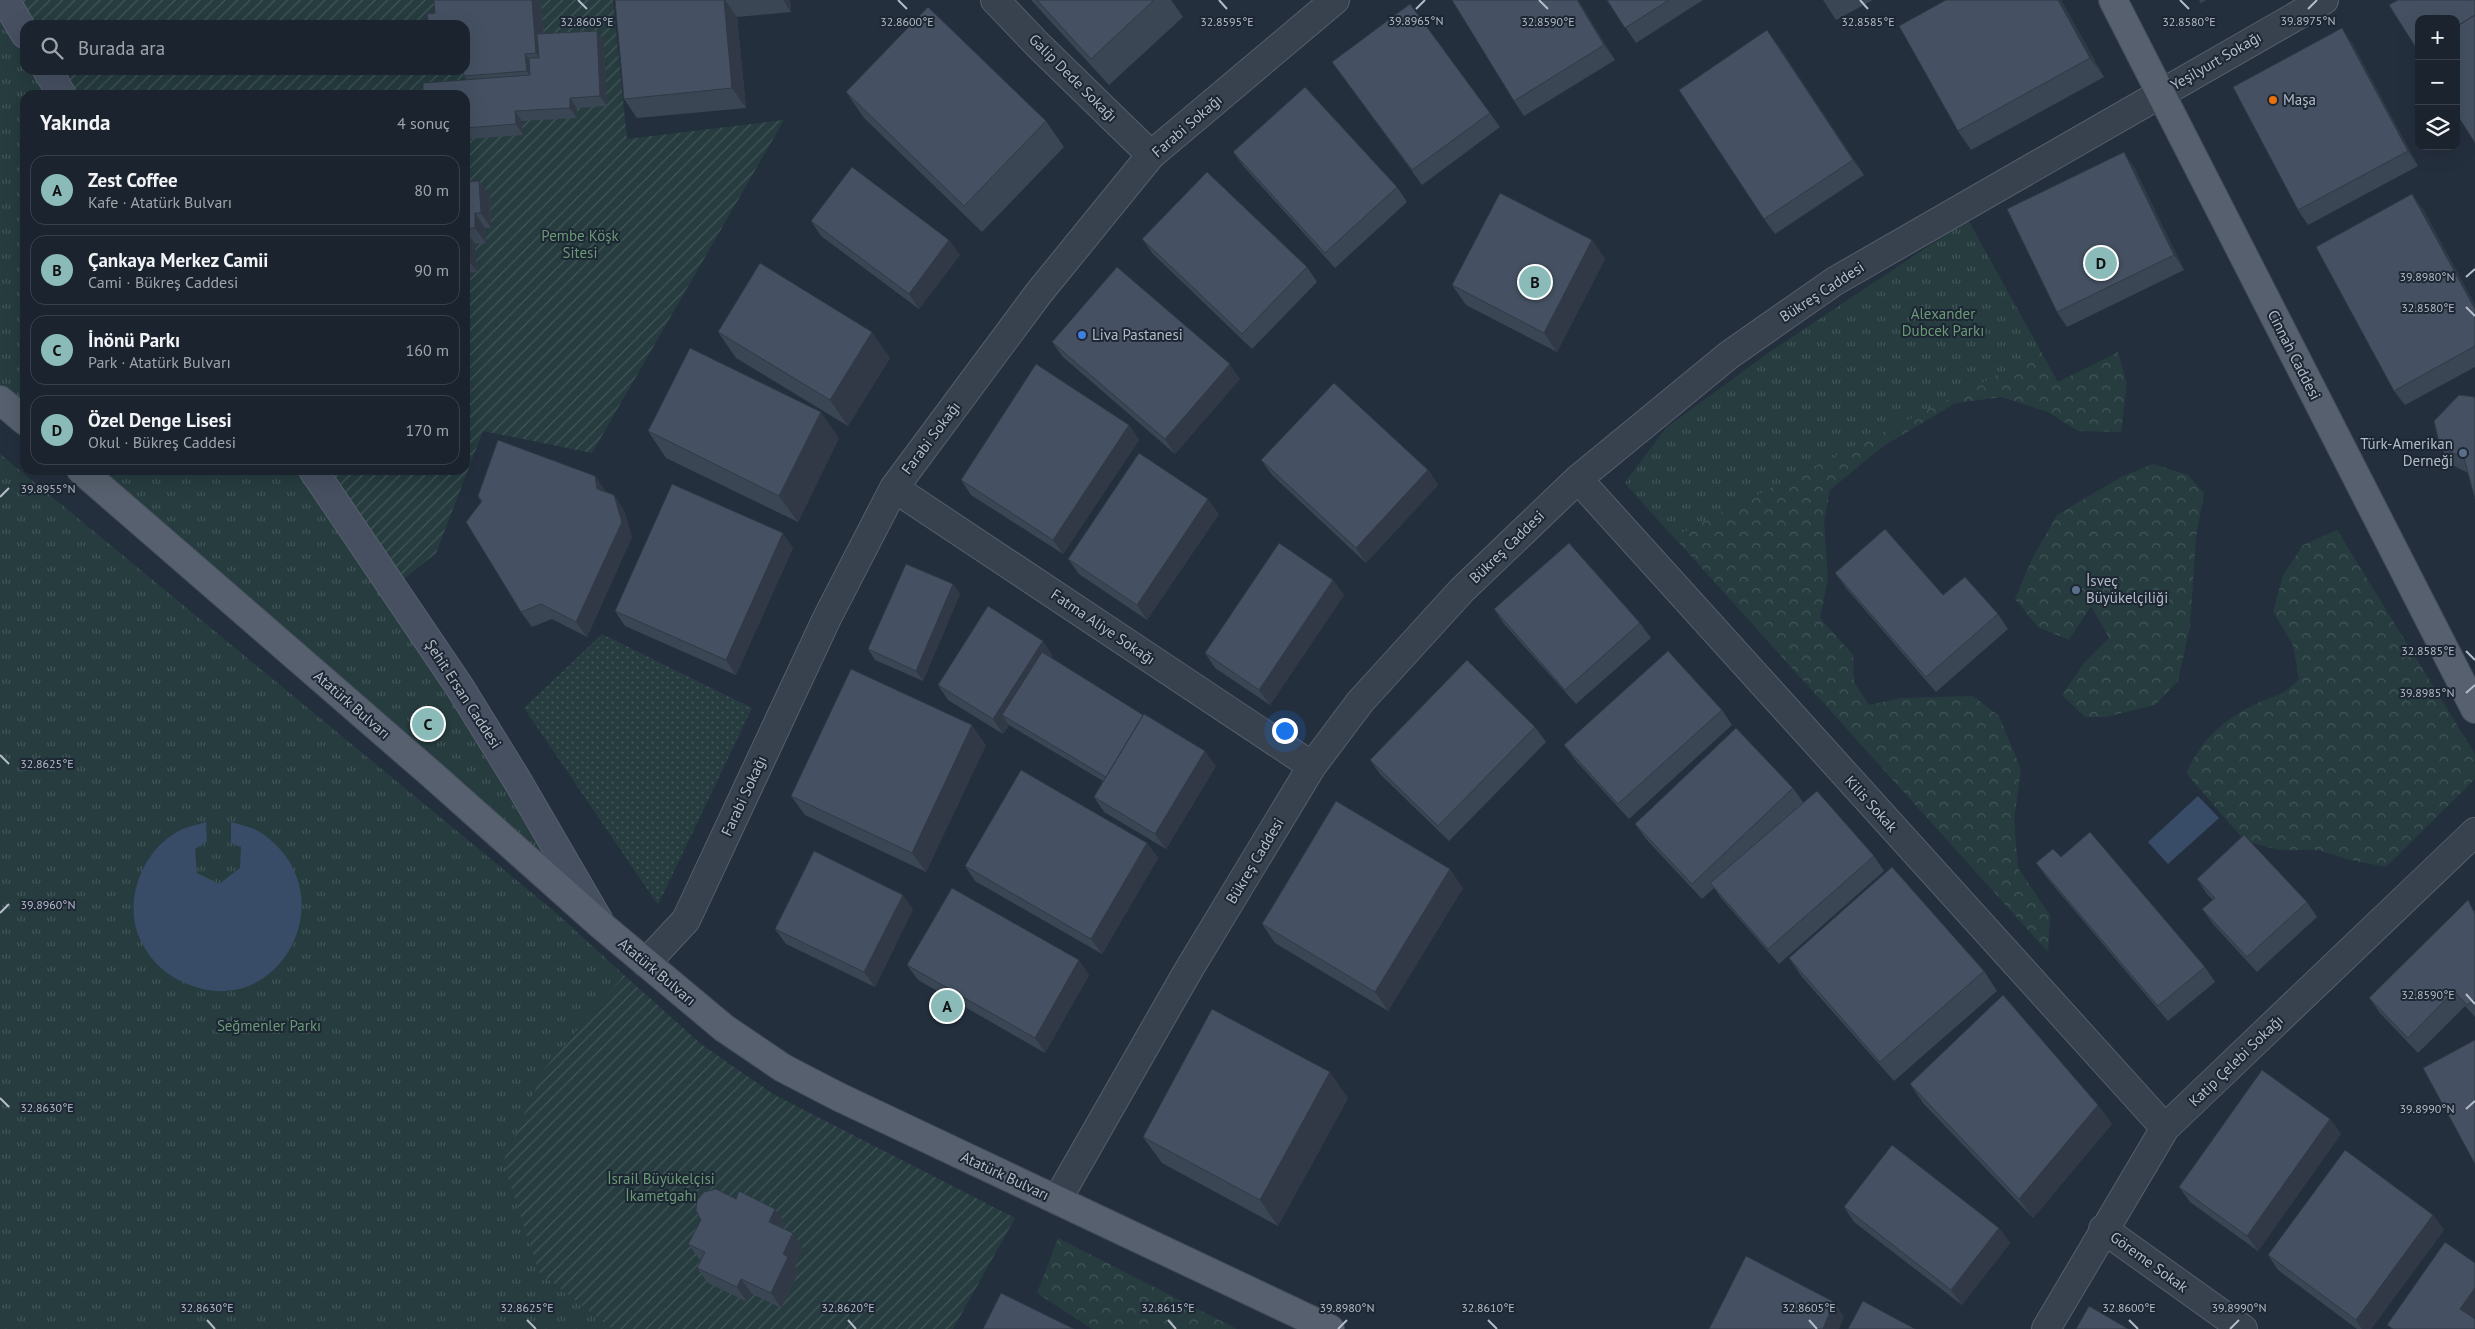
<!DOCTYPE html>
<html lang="tr">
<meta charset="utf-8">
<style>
body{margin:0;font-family:"PT Sans",sans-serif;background:#242b36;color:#f1f3f6}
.controls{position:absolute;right:15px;top:15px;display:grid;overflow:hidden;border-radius:10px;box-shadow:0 5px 20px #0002}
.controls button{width:45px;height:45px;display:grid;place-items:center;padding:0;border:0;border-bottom:1px solid #39404a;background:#1b232e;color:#f1f3f6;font:25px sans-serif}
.you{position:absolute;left:1284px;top:730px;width:18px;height:18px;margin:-12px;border:4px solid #fff;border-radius:50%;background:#1a73e8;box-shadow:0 0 0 8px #1a73e833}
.badge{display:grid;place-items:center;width:32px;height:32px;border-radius:50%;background:#8bbbb9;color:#111;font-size:16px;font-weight:700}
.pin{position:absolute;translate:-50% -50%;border:2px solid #fff;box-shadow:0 1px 5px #0006}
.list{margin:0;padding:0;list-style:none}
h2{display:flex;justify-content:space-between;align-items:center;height:65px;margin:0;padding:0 20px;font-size:21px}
h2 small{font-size:16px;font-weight:400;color:#a0a4aa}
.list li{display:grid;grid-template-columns:32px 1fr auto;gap:15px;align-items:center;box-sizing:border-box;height:70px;margin:0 10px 10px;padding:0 10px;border:1px solid #39404a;border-radius:15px}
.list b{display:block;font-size:19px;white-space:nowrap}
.list p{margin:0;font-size:16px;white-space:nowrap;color:#a0a4aa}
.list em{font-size:16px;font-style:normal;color:#a0a4aa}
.icon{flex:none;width:28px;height:28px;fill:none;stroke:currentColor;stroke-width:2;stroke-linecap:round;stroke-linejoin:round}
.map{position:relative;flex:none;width:2475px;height:1329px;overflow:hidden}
.search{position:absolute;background:#1b232e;box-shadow:0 5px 20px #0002;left:20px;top:20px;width:450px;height:55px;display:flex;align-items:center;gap:12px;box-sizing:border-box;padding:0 18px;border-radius:15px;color:#a0a4aa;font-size:19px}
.panel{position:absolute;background:#1b232e;box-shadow:0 5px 20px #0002;left:20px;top:90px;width:450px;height:385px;border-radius:15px}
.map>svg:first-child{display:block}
.grass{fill:url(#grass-dots)}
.forest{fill:url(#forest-crowns)}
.park{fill:url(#park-tufts)}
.garden{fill:url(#garden-furrows)}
.water{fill:#394c67}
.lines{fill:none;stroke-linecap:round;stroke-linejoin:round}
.minor-casing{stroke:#565f6c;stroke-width:30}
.secondary-casing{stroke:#565f6c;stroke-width:30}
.primary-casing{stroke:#414a57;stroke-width:30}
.minor{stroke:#38414e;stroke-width:28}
.secondary{stroke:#465061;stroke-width:28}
.primary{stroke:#56606e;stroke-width:28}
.wall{fill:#3b4654}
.shaded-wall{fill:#303945}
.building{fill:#455162;stroke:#303945}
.ticks{fill:none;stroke:#b4bcc9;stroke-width:2}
.food-dot{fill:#e8710a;stroke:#1d2633;stroke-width:2}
.shop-dot{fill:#3f7fe0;stroke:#1d2633;stroke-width:2}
.service-dot{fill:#5c6f8a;stroke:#1d2633;stroke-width:2}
.labels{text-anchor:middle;stroke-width:4;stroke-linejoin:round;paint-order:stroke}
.street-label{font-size:15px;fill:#b4bcc9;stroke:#1d2633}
.poi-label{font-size:15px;fill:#b4bcc9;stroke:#1d2633;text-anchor:start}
.park-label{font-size:15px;fill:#6b9a76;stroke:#1d2633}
.ticks-label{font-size:12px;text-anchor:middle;fill:#b4bcc9;stroke:#1d2633;stroke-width:4;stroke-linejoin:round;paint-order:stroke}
</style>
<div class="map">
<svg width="2475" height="1329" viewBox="0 0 2475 1329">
<defs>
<pattern id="grass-dots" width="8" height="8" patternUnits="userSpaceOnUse" patternTransform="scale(1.25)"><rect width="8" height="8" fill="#263c3f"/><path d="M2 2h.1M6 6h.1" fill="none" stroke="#435659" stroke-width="1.8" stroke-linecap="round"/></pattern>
<pattern id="forest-crowns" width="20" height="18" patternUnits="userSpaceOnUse" patternTransform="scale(1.25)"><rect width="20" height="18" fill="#263c3f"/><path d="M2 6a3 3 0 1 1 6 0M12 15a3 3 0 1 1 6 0" fill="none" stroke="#435659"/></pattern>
<pattern id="park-tufts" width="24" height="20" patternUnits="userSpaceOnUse" patternTransform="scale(1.25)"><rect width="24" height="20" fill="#263c3f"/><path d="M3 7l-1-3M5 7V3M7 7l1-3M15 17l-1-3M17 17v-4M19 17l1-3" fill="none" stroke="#435659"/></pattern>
<pattern id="garden-furrows" width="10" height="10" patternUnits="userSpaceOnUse" patternTransform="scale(1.25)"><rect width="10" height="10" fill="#263c3f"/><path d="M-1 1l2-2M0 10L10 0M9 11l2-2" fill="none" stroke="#435659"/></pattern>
</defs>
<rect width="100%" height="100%" fill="#242f3e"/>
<path class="grass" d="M602,634L752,708L658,905L524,708Z"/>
<path class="forest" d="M1968,220L2058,382L2118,352L2127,384L2121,432L2078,431L2048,412L2001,397L1956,403L1882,447L1830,490L1824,522L1828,579L1820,618L1853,655L1854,682L1869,705L1901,698L1973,696L1999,716L2021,769L2014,820L2018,868L2050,915L2048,952L1625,483L1666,428L1767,354Z
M2153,464L2188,475L2204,493L2196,538L2190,627L2178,681L2155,705L2106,717H2085L2062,695L2084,663L2109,638L2091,606L2069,640L2038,627L2015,599L2032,559L2057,515L2121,477Z
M2337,530L2475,754V779L2386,867L2346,859L2319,850H2279L2245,841L2186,773C2201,741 2223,719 2256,704C2276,694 2282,697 2299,679L2293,645L2273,612L2283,575L2303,545Z
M1058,1238L1237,1329H1092L1037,1293Z"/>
<path class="park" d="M0,0L25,34V70H47L62,95H25V421L0,400Z
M1968,220L2041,353L1673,537L1625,483L1666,428L1767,354Z
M0,454L555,912L624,975L545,1068L539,1272L612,1329H0Z
M81,470H313L602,926Z"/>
<path class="garden" d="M5,0H613L627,139L784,120L592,453L483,431L436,553L393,588L313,470H465V95H62L47,70H465V25H25Z
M624,975L701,1044L773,1094L1015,1218L953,1329H612L539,1272L503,1162L545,1068Z"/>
<path class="water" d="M2198,796L2219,818L2168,864L2148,842Z
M206,822L207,841L195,849L197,873L219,884L240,868L241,847L231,843V822C240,825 252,827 260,832C349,891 281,1021 190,985C167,976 152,963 141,941C122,904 141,852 177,832C185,827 197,825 206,822Z"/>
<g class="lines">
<g class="minor-casing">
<path id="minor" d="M995,0L1038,45L1151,155
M1578,479L2165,1128
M894,488L1312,766
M646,963L686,920L827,618L894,488L1038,294L1151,155L1335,0
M1057,1200L1188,971L1312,766L1360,702L1462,590L1578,479L1729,355L1835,281L2324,0
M2103,1229L2243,1329
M2046,1329L2165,1128L2475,832"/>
</g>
<g class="secondary-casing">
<path id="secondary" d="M5,0L25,34
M47,70L62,95
M313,470L459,686L517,780L599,921"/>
</g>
<g class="primary-casing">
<path id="primary" d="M2113,0L2475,709
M0,400L25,421
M81,470L429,772L602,926L724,1028L783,1068L839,1097L1330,1329"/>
</g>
<use href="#minor" class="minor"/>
<use href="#secondary" class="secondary"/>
<use href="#primary" class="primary"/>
</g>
<path class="wall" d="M541,0L544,34L604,41L607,106L577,108V118L522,121L523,135L465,139V95L467,80L464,76Z
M615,0H790L791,12L737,17L746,108L637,118L624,99Z
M1031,0H1171L1183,17L1109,85Z
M1452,0H1578L1615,60L1524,116L1514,101Z
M1607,0H1703L1636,43Z
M1823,0H1873L1836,20Z
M1946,0H2061L2104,77L1971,150L1958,131Z
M2199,0H2206L2201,3Z
M2352,43L2418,166L2308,225L2298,210Z
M1778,45L1864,175L1775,234L1764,219Z
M1332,62L1490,113L1500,127L1422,185Z
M846,92L1046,121L1064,147L982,232L864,118Z
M1233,152L1397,187L1407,202L1335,268L1244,167Z
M2134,167L2184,270L2067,327L2057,312Z
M479,181L490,196L491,228H485L486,243L475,244L477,272L465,273V182Z
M2423,209L2475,305V367L2405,405L2394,391Z
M811,221L949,240L960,255L919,309L821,236Z
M1142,239L1307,267L1317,282L1252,349L1153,254Z
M1592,240L1605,259L1557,352L1466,305L1452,285Z
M718,332L890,358L848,426L736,358Z
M1052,342L1240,379L1175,454L1063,357Z
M465,345L467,348L471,393H465Z
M2459,395L2468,473L2454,466L2440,447Z
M1129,425L1139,440L1063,554L971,495L961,480Z
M648,431L839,438L798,522L666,458Z
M1261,460L1428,470L1438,485L1366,563L1272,475Z
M606,491V492L624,510L632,537L587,637L552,619L532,627L521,612L481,502L478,496Z
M1219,514L1147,620L1079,574L1068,559Z
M793,548L736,675L625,626L615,611Z
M1835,573L1943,595L1998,614L2008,629L1936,692L1846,588Z
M1333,580L1344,595L1270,705L1215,668L1205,653Z
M953,584L960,594L923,681L875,660L868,649Z
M1494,609L1640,623L1651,638L1576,704L1504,624Z
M1053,656L1052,658L1216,766L1166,849L1104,812L1094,797L1103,781L1009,725L1003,734L948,700L938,685Z
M1722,710L1732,725L1629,819L1575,760L1564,745Z
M1535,727L1546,742L1449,841L1380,774L1370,760Z
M986,745L926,872L805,815L791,796Z
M1793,788L1803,802L1874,856L1884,871L1779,964L1721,898L1714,888L1702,899L1646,839L1635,824Z
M1147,843L1158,858L1102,954L975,881L965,866Z
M2061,857L2205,967L2215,982L2168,1021L2047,878L2036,863Z
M2197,879L2307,902L2317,917L2257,972L2213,924L2202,909L2213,900L2207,894Z
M1463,888L1388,1011L1275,943L1262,924Z
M913,909L875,987L786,944L775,929Z
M2475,910V1017L2465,1006L2418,1053L2380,1013L2369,998Z
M1789,958L1984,971L1997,991L1894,1081L1802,977Z
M907,965L1089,975L1045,1053L918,980Z
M1910,1084L2098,1105L2112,1124L2033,1218L1923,1103Z
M1348,1098L1278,1226L1162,1163L1143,1137Z
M2330,1119L2341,1134L2258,1251L2190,1202L2179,1187Z
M1844,1207L1999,1228L2010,1243L1962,1305L1854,1222Z
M2433,1215L2444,1230L2371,1329H2357L2278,1270L2268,1255Z
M786,1224L783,1229L803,1248L795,1266L799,1272L781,1308L752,1294L747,1302L708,1283L697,1268L701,1260L699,1259L688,1244Z"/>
<path class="shaded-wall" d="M532,0H541L546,68L536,53Z
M724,0H725L737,17L746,108L732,88Z
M783,0H790L791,12Z
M1577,0H1578L1615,60L1604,45Z
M2058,0H2061L2104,77L2090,58Z
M2342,28L2352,43L2418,166L2408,151Z
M1767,30L1778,45L1864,175L1853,160Z
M597,31L604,41L607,106L600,96Z
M525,54L536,69L537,86L527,71Z
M570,98L577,108V118L570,108Z
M515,111L522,121L523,135L516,124Z
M2124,152L2134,167L2184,270L2174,255Z
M479,181L490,196L491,228L481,213Z
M2412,194L2423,209L2475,305V309Z
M475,213L485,228L486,243L475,228Z
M465,229L475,244L477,272L466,257Z
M949,240L960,255L919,309L909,294Z
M1592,240L1605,259L1557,352L1544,333Z
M872,332L890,358L848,426L830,400Z
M465,345L467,348L471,393L465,385Z
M1230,364L1240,379L1175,454L1165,439Z
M821,412L839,438L798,522L779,496Z
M1129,425L1139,440L1063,554L1053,540Z
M1428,470L1438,485L1366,563L1356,548Z
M595,476L606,491L607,504L597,489Z
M614,495L624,510L632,537L587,637L576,622Z
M1208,499L1219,514L1147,620L1137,605Z
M783,533L793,548L736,675L726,660Z
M1333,580L1344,595L1270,705L1259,690Z
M953,584L960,594L923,681L916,671Z
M1043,641L1053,656L1012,721L1002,715L1009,725L1003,734L993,719Z
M972,725L986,745L926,872L912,853Z
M1205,751L1216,766L1166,849L1155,834Z
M1147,843L1158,858L1102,954L1091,939Z
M1450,869L1463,888L1388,1011L1375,992Z
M903,895L913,909L875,987L864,972Z
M1079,960L1089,975L1045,1053L1035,1038Z
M1330,1072L1348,1098L1278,1226L1260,1200Z
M2098,1105L2112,1124L2033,1218L2019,1199Z
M2330,1119L2341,1134L2258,1251L2247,1236Z
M775,1209L786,1224L779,1237L769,1222Z
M2433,1215L2444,1230L2371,1329H2362L2356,1320Z
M1999,1228L2010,1243L1962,1305L1951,1290Z
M793,1233L803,1248L795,1266L799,1272L781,1308L771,1293L783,1254Z
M741,1279L752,1294L747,1302L737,1287Z
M2475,1288V1317L2470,1324L2460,1309Z
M1834,1302L1844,1317L1839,1329H1823Z"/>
<path class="building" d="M434,0H532L536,53L525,54L527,71L464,76L463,70H465V25H429L427,14L435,13Z
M615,0H724L732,88L624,99Z
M1037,0H1154L1091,59Z
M1452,0H1577L1604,45L1514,101Z
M1607,0H1669L1625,28Z
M1946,0H2058L2090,58L1958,131L1899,26Z
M2398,0H2475V15L2456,27V19H2419V50L2418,51L2389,5Z
M1410,4L1490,113L1412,170L1332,62Z
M928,7L1046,121L964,206L846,92Z
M2475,15V143L2456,113V27Z
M2342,28L2408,151L2298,210L2233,87Z
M1767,30L1853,160L1764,219L1679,90Z
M597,31L600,96L570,98V108L515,111L516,124L465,128V95H423V83L530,75L529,58H539L537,34Z
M1305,87L1397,187L1325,253L1233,152Z
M2124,152L2174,255L2057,312L2007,209Z
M852,167L949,240L909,294L811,221Z
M1207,172L1307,267L1242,334L1142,239Z
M479,181L481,213H475V228L465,229V182Z
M1500,193L1592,240L1544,333L1452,285Z
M2412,194L2475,309V346L2394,391L2316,247Z
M465,230L466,257H465Z
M760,263L872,332L830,400L718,332Z
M1117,267L1230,364L1165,439L1052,342Z
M690,348L821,412L779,496L648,431Z
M1036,364L1129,425L1053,540L961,480Z
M1334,383L1428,470L1356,548L1261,460Z
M2459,395L2475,397V499L2464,458L2440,447L2434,421Z
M498,440L595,476L597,489L614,495L622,522L576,622L541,604L521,612L466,522L482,501L478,496Z
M1139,453L1208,499L1137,605L1068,559Z
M672,484L783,533L726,660L615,611Z
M1885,529L1943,595L1965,577L1998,614L1926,677L1835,573Z
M1279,543L1333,580L1259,690L1205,653Z
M1569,543L1640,623L1565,690L1494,609Z
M906,564L953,584L916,671L868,649Z
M988,606L1043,641L993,719L938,685Z
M1668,651L1722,710L1618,804L1564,745Z
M1042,652L1143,715L1106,777L1002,715Z
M1467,660L1535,727L1438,826L1370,760Z
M851,669L972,725L912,853L791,796Z
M1144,714L1205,751L1155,834L1094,797Z
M1736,728L1793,788L1692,884L1635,824Z
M1021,770L1147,843L1091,939L965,866Z
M1817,791L1874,856L1768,949L1710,883Z
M1336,801L1450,869L1375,992L1262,924Z
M2090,832L2205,967L2158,1006L2036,863L2053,849L2061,857Z
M2244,835L2307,902L2247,957L2202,909L2215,898L2197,879Z
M814,851L903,895L864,972L775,929Z
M1892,867L1984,971L1880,1062L1789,958Z
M952,888L1079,960L1035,1038L907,965Z
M2468,900L2475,914V1000L2467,1005L2454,991L2408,1038L2369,998Z
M2003,995L2098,1105L2019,1199L1910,1084Z
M1212,1009L1330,1072L1260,1200L1143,1137Z
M2475,1040V1164L2423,1068Z
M2262,1070L2330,1119L2247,1236L2179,1187Z
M1892,1145L1999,1228L1951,1290L1844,1207Z
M2345,1150L2433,1215L2356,1320L2268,1255Z
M716,1189L736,1199L739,1191L775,1209L769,1222L793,1233L783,1254L788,1257L771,1293L741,1279L737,1287L697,1268L705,1252L688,1244L701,1220L696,1210L697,1200L704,1192Z
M2445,1242L2475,1263V1288L2460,1309L2475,1319V1329H2393L2387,1325Z
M1746,1256L1834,1302L1823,1329H1709Z
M1001,1293L1074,1329H983Z
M1863,1301L1915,1329H1848Z
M2089,1306L2128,1329H2076Z"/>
<path class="ticks" d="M578,0L587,9M898,0L907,9M1219,0L1227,9M1539,0L1548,9M1860,0L1868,9M2180,0L2189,9M1416,9L1425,0M2308,9L2317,0M2466,277L2475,269M2466,307L2475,316M0,497L9,488M2466,651L2475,660M2466,693L2475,685M0,755L9,764M0,913L9,904M2466,994L2475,1004M0,1098L9,1107M2466,1109L2475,1101M207,1320L215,1329M527,1320L536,1329M848,1320L856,1329M1168,1320L1176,1329M1488,1320L1497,1329M1809,1320L1817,1329M2129,1320L2138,1329M1338,1329L1347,1320M2230,1329L2239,1320"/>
<circle class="food-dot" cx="2273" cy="100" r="5"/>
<circle class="shop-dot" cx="1082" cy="335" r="5"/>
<g class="service-dot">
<circle cx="2463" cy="453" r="5"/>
<circle cx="2076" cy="590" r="5"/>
</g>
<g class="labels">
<g class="street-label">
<text transform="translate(2216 61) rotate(-30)" y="5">Yeşilyurt Sokağı</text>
<text transform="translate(1073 78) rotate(45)" y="5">Galip Dede Sokağı</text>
<text transform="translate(1187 126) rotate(-41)" y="5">Farabi Sokağı</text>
<text transform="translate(1822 292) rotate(-33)" y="5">Bükreş Caddesi</text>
<text transform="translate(2294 355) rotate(63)" y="5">Cinnah Caddesi</text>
<text transform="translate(931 438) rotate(-53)" y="5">Farabi Sokağı</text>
<text transform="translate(1507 547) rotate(-44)" y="5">Bükreş Caddesi</text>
<text transform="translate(1103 627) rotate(34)" y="5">Fatma Aliye Sokağı</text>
<text transform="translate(463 694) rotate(57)" y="5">Şehit Ersan Caddesi</text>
<text transform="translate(352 705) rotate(41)" y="5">Atatürk Bulvarı</text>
<text transform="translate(744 796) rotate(-65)" y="5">Farabi Sokağı</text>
<text transform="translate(1871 804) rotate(48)" y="5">Kilis Sokak</text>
<text transform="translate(1255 861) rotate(-59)" y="5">Bükreş Caddesi</text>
<text transform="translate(657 972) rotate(40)" y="5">Atatürk Bulvarı</text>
<text transform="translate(2236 1061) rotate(-44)" y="5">Katip Çelebi Sokağı</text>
<text transform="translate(1005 1176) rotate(25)" y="5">Atatürk Bulvarı</text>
<text transform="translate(2149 1262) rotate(36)" y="5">Göreme Sokak</text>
</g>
<g class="poi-label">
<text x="2283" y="105">Maşa</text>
<text x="1092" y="340">Liva Pastanesi</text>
<text x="2453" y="449" text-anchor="end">Türk-Amerikan<tspan x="2453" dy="17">Derneği</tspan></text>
<text x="2086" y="586">İsveç<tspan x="2086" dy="17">Büyükelçiliği</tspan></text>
</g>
<g class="park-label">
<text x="580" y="241">Pembe Köşk<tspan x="580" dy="17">Sitesi</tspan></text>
<text x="1943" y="319">Alexander<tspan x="1943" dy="17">Dubcek Parkı</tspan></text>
<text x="269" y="1031">Seğmenler Parkı</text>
<text x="661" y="1184">İsrail Büyükelçisi<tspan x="661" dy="17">İkametgahı</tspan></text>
</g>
</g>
<g class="ticks-label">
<text x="1416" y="25">39.8965°N</text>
<text x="2308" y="25">39.8975°N</text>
<text x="587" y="26">32.8605°E</text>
<text x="907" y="26">32.8600°E</text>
<text x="1227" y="26">32.8595°E</text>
<text x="1548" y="26">32.8590°E</text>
<text x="1868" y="26">32.8585°E</text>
<text x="2189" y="26">32.8580°E</text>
<text x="2427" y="281">39.8980°N</text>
<text x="2428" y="312">32.8580°E</text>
<text x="48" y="493">39.8955°N</text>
<text x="2428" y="655">32.8585°E</text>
<text x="2427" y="697">39.8985°N</text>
<text x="47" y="768">32.8625°E</text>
<text x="48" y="909">39.8960°N</text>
<text x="2428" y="999">32.8590°E</text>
<text x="47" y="1112">32.8630°E</text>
<text x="2427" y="1113">39.8990°N</text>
<text x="207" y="1312">32.8630°E</text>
<text x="527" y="1312">32.8625°E</text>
<text x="848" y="1312">32.8620°E</text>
<text x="1168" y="1312">32.8615°E</text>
<text x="1488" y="1312">32.8610°E</text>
<text x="1809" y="1312">32.8605°E</text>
<text x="2129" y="1312">32.8600°E</text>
<text x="1347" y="1312">39.8980°N</text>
<text x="2239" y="1312">39.8990°N</text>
</g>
</svg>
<div class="controls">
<button>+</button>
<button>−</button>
<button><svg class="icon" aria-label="layers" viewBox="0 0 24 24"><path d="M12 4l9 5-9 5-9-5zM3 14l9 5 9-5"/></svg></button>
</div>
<div class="you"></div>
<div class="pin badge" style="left:947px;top:1006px">A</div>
<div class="pin badge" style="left:1535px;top:282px">B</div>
<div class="pin badge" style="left:428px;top:724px">C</div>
<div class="pin badge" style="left:2101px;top:263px">D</div>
<div class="search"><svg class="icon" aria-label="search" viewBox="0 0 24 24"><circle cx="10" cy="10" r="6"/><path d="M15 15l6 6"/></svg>Burada ara</div>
<section class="panel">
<h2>Yakında<small>4 sonuç</small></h2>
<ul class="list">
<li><span class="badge">A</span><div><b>Zest Coffee</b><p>Kafe · Atatürk Bulvarı</p></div><em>80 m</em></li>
<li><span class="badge">B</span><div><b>Çankaya Merkez Camii</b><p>Cami · Bükreş Caddesi</p></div><em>90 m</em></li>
<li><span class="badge">C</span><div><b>İnönü Parkı</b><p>Park · Atatürk Bulvarı</p></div><em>160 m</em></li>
<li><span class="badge">D</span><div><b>Özel Denge Lisesi</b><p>Okul · Bükreş Caddesi</p></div><em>170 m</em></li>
</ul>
</section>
</div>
